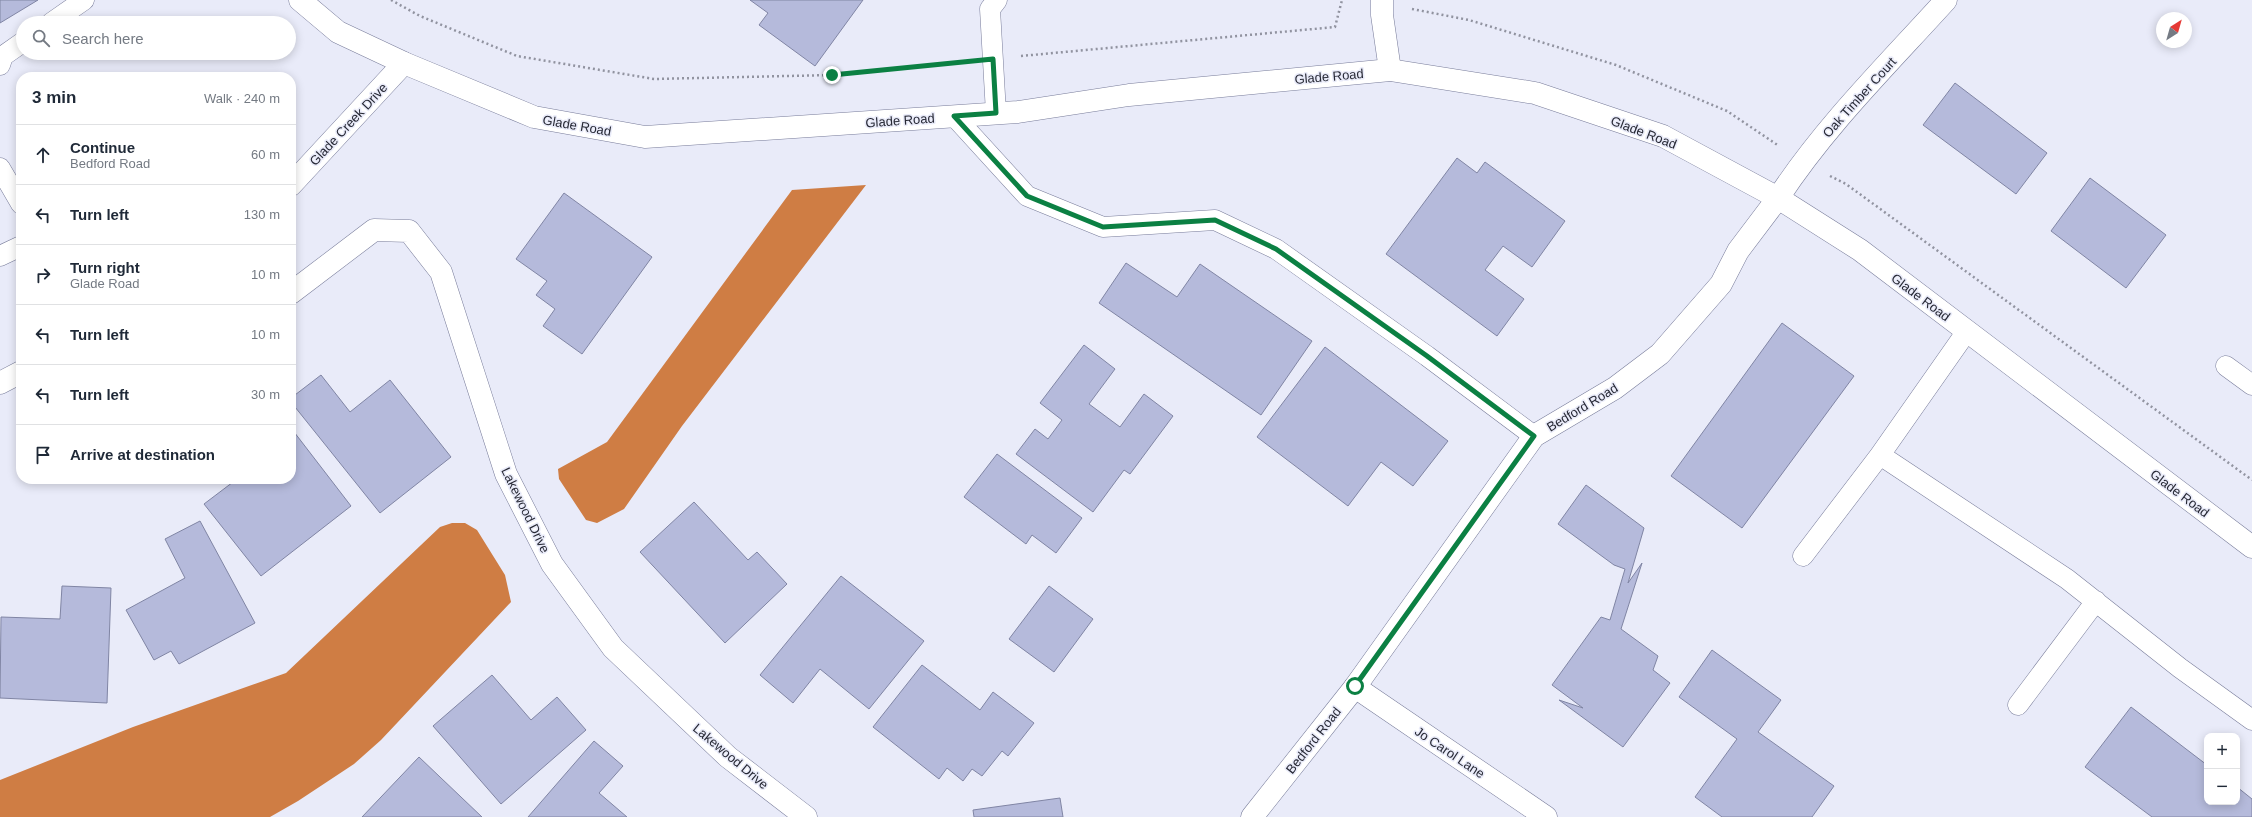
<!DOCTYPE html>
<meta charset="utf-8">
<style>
body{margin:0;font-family:Helvetica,sans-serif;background:#f6f6f7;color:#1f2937}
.controls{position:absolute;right:12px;bottom:12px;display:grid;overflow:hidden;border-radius:8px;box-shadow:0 2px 10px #0003}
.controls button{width:36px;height:36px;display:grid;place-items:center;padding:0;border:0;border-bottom:1px solid #e0e1e3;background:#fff;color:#1f2937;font:20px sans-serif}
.compass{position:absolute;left:2156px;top:12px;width:36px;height:36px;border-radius:50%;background:#fff;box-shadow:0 2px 10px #0003;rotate:37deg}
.stop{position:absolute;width:12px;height:12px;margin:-9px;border:3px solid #0b8043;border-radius:50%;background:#fff}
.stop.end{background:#0b8043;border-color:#fff;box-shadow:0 1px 4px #0008}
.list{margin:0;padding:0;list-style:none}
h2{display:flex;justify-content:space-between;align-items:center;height:52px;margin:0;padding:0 16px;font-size:17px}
h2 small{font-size:13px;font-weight:400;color:#747a83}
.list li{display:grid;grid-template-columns:26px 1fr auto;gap:12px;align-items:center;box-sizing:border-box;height:60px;padding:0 16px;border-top:1px solid #e0e1e3}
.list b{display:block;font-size:15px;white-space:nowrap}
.list p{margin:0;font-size:13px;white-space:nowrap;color:#747a83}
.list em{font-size:13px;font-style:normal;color:#747a83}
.icon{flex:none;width:22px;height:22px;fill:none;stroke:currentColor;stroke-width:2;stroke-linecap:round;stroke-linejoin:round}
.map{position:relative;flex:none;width:2252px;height:817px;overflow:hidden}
.search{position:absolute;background:#fff;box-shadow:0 2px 10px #0003;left:16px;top:16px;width:280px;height:44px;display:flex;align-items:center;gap:10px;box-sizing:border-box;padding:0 14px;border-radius:22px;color:#747a83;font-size:15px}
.panel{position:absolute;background:#fff;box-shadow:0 2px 10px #0003;left:16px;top:72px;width:280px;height:412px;border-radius:16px}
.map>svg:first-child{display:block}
.water{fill:#cf7d44}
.building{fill:#b5badb;stroke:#8085a4}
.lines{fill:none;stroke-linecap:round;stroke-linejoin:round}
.service-casing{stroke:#787c9a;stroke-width:21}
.minor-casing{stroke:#787c9a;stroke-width:23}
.tertiary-casing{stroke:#787c9a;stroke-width:23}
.secondary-casing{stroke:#787c9a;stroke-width:23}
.path{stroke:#9193a0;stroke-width:2.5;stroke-dasharray:2 3;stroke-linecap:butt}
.service{stroke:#fff;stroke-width:20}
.minor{stroke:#fff;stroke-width:22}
.tertiary{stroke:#fff;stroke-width:22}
.secondary{stroke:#fff;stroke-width:22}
.route{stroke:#0b8043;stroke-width:5}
.labels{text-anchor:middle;stroke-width:3;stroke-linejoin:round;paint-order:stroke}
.street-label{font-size:13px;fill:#262834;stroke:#e9ebf9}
</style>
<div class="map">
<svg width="2252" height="817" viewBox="0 0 2252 817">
<rect width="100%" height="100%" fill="#e9ebf9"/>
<path class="water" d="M866,185L682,426L624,509L597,523L586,520L559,479L558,469L607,442L792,190Z
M452,523H465L477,530L505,575L511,602L381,740L354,764L298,801L270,817H0V780L133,727L286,673L440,527Z"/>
<path class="building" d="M0,0H38L0,23Z
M750,0H863L815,66L759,25L768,13Z
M1955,83L2047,153L2016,194L1923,125Z
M1457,158L1477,173L1485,162L1565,221L1532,267L1503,246L1485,270L1524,299L1497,336L1386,254Z
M2090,178L2166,235L2126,288L2051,231Z
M564,193L652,257L582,354L543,326L555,309L536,295L547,281L516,259Z
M1126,263L1177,297L1200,264L1312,341L1261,415L1099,303Z
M1782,323L1854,376L1742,528L1671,476Z
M1084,345L1115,369L1089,404L1120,427L1144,394L1173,416L1130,474L1124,470L1093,512L1016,454L1035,429L1048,439L1062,420L1040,403Z
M1325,347L1448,441L1413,486L1381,462L1348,506L1257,437Z
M321,375L350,412L390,380L451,457L380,513L291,402V398Z
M291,428L351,506L261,576L204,504L237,479H291Z
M997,454L1082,518L1056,553L1032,535L1026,544L964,497Z
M1586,485L1644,528L1628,583L1642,563L1621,629L1658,656L1653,670L1670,683L1623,747L1559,700L1583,708L1552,685L1601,617L1610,620L1625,569L1614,565L1558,524Z
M694,502L748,560L757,552L787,584L725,643L640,552Z
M200,521L255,623L179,664L171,651L154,660L126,610L185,578L165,539Z
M841,576L924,641L869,709L820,669L793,703L760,675Z
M62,586L111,588L107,703L0,698L1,617L60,619Z
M1049,586L1093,619L1054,672L1009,639Z
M1712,650L1781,700L1758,732L1834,786L1812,817H1722L1695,797L1737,739L1679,697Z
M922,665L980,710L993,692L1034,723L1008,756L1002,751L982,776L972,769L963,781L947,768L939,779L873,727Z
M492,675L531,720L557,697L586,730L501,804L433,726Z
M2131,707L2207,765V802H2237V787L2252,799V817H2152L2085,767Z
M594,741L623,766L599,793L627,817H528Z
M419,757L482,817H362Z
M1060,798L1063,817H974L973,810Z"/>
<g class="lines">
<g class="service-casing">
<path id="service" d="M51,23L84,0
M0,65L3,56L23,42
M996,113L990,9L997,0
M954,116L1027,196L1103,227L1215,220L1276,249L1427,356L1534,436
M0,168L21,204
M0,256L21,246
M1967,331L1880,455L2067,579L2180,668L2252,720
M2226,366L2252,385
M1803,556L1880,455
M2018,705L2096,601"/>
</g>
<g class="minor-casing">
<path id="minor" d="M1382,0V15L1390,70
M291,185L404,63
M1778,198C1825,126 1888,64 1946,0
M291,293L374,230L409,231L441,272L506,474L552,564L613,648L728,757L806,817
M0,383L21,372
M1355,687L1546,817"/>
</g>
<g class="tertiary-casing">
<path id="tertiary" d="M1252,817L1355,687L1534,436L1615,388L1660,354L1721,284L1738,251L1778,198"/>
</g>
<g class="secondary-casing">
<path id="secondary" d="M300,0L338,32L404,63L534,117L645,137L1018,112L1129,95L1390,70L1535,93L1663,136L1778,198L1860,250L2252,547"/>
</g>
<path class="path" d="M391,0L420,16L517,56L654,79L832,75L964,62
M1412,9L1469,20L1616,65L1727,111L1779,146
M1021,56L1335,27L1342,0
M1830,176L1846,184L2252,480"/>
<use href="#service" class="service"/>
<use href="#minor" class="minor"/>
<use href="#tertiary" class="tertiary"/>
<use href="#secondary" class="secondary"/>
</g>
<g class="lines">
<path class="route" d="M832,75L993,59L996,113L954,116L1027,196L1103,227L1215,220L1276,249L1427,356L1534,436L1355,686"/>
</g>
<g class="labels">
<g class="street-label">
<text transform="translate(1329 76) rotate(-5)" y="5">Glade Road</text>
<text transform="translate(1859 97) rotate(-48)" y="5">Oak Timber Court</text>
<text transform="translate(900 120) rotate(-4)" y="5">Glade Road</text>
<text transform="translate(348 124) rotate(-47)" y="5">Glade Creek Drive</text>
<text transform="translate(577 125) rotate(10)" y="5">Glade Road</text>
<text transform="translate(1644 132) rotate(21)" y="5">Glade Road</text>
<text transform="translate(1921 297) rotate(37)" y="5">Glade Road</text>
<text transform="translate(1582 407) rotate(-31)" y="5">Bedford Road</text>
<text transform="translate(2180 493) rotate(37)" y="5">Glade Road</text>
<text transform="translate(526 510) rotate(64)" y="5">Lakewood Drive</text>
<text transform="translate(1313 740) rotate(-52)" y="5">Bedford Road</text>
<text transform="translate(1450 752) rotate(34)" y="5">Jo Carol Lane</text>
<text transform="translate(731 756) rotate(40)" y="5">Lakewood Drive</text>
</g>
</g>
</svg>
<div class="controls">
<button>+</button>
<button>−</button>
</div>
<svg class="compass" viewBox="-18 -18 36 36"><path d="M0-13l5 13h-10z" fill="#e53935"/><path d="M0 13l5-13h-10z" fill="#747a83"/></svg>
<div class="stop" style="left:1355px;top:686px"></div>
<div class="stop end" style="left:832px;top:75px"></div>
<div class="search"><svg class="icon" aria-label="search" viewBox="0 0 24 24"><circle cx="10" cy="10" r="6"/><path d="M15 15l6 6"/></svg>Search here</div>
<section class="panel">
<h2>3 min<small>Walk · 240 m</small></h2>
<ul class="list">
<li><svg class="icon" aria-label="ahead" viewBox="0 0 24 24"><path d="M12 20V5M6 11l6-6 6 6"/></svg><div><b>Continue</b><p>Bedford Road</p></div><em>60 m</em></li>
<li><svg class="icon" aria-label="left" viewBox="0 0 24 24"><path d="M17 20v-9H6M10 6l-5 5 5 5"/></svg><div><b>Turn left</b></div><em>130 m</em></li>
<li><svg class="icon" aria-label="right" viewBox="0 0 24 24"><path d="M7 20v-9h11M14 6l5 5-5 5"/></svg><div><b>Turn right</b><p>Glade Road</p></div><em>10 m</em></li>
<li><svg class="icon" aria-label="left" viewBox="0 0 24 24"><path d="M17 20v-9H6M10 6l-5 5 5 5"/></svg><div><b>Turn left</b></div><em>10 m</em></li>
<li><svg class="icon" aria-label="left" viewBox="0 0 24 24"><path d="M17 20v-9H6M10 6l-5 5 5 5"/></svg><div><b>Turn left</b></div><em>30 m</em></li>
<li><svg class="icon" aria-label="arrive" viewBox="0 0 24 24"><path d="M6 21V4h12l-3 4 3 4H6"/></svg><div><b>Arrive at destination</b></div></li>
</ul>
</section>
</div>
